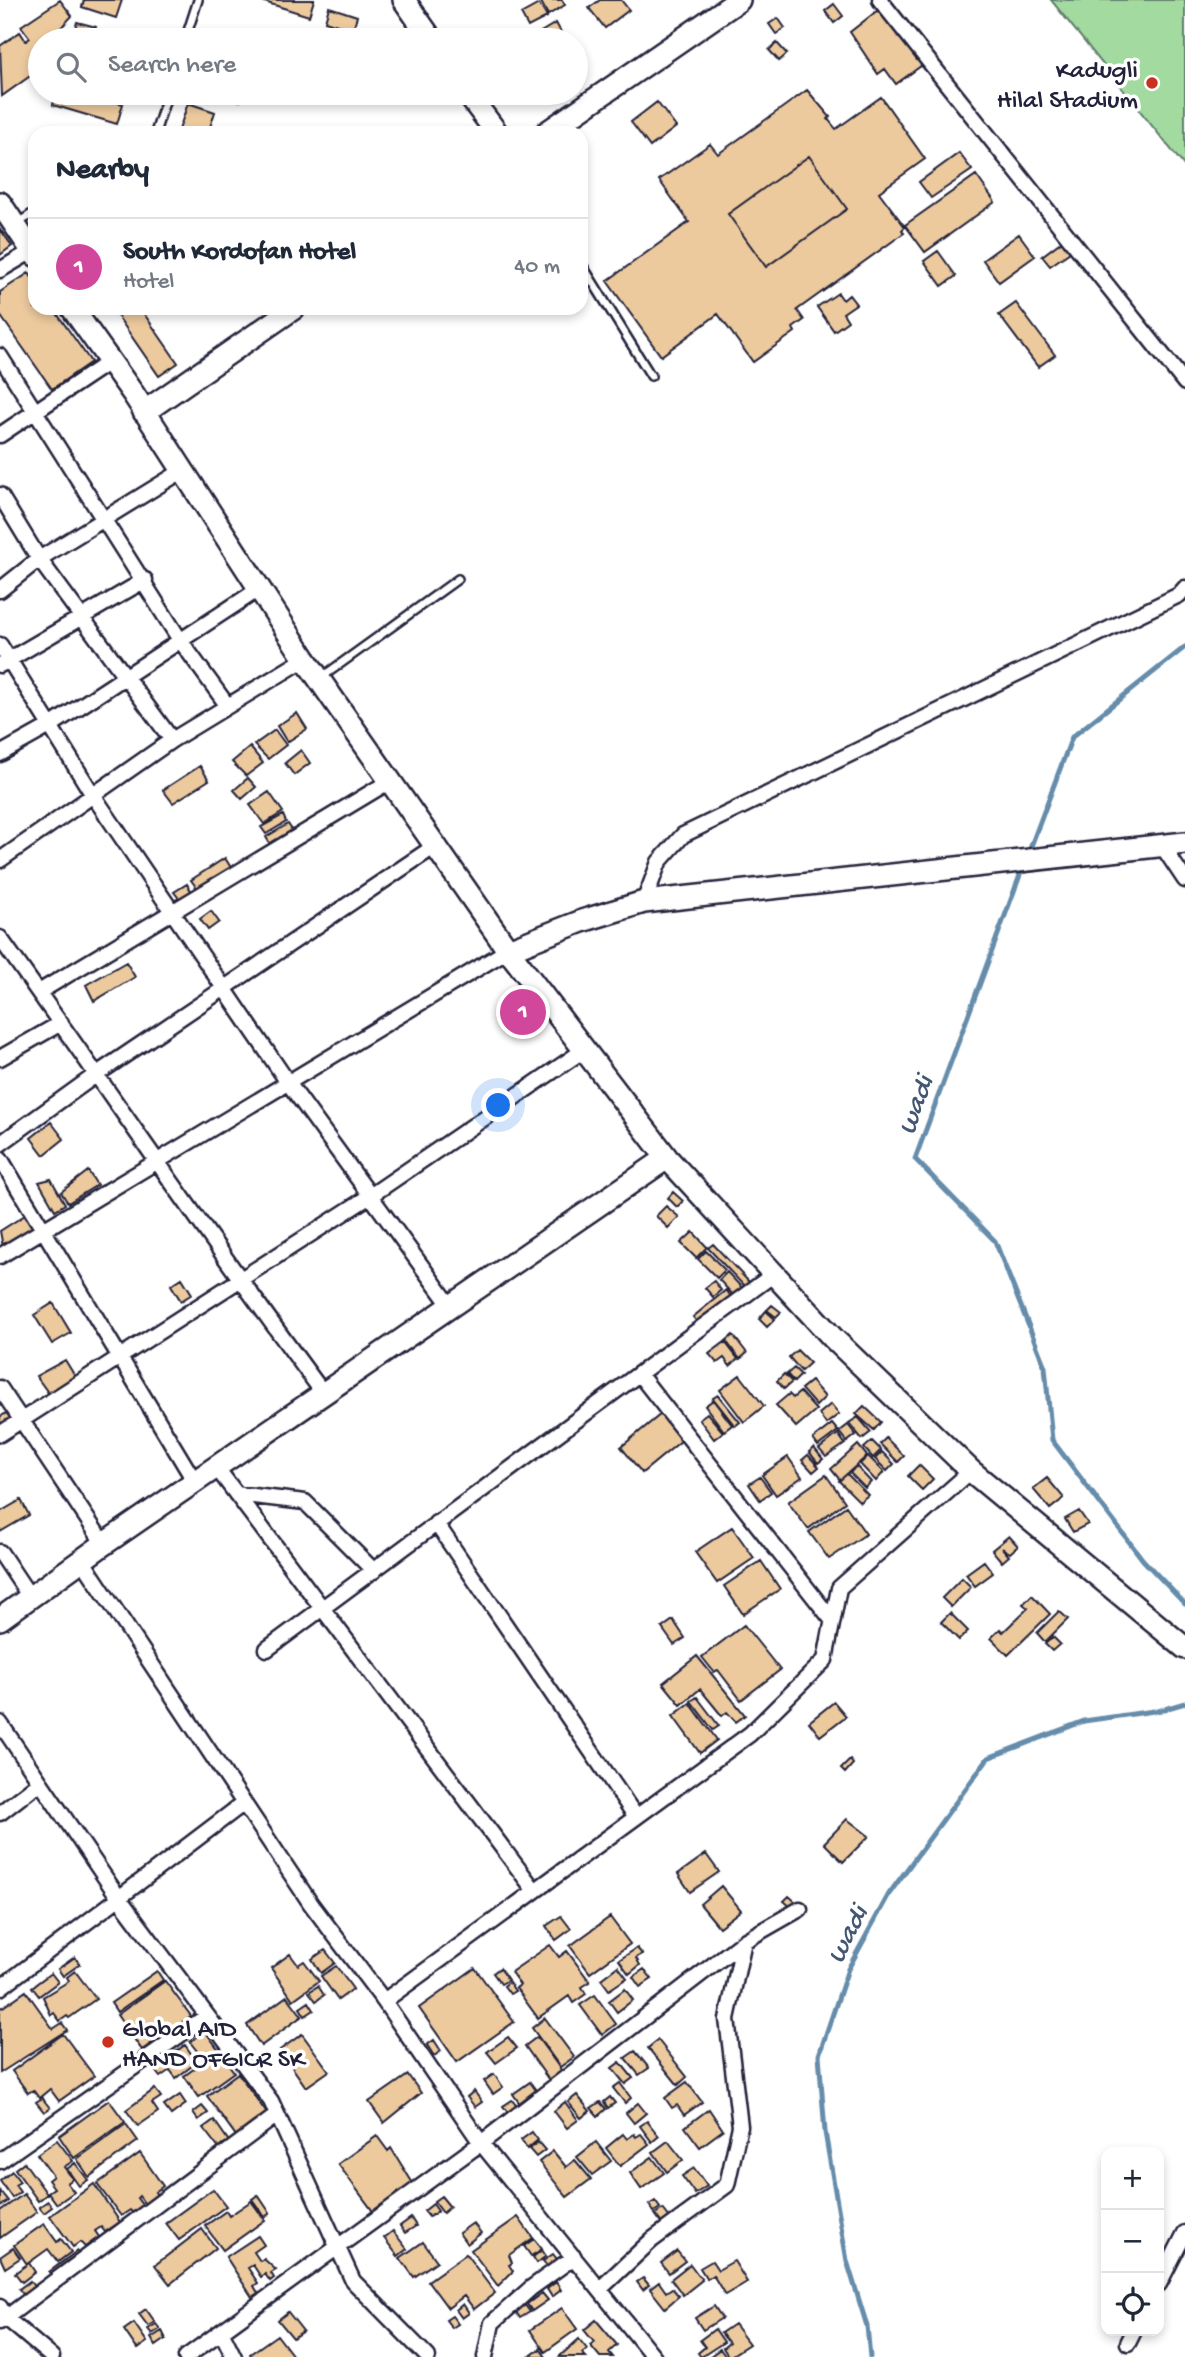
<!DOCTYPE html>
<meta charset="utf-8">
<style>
body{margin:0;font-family:"Gochi Hand",sans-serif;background:#f2f2f3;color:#1f2937}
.controls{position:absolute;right:21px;bottom:21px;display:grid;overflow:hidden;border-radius:14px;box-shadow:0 4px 10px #0003}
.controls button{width:63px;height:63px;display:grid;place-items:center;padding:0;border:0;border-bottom:2px solid #e0e1e3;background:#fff;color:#1f2937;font:35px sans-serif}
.you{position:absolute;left:499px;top:1106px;width:24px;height:24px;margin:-18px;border:5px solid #fff;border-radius:50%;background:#1a73e8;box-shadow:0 0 0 10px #1a73e833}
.badge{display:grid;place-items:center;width:46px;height:46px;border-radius:50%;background:#d93025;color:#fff;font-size:23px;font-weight:700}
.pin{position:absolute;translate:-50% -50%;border:4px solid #fff;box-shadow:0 2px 7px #0006}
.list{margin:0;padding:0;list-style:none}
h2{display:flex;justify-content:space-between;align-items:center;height:91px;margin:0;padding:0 28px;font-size:30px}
h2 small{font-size:23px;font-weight:400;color:#747a83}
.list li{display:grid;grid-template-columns:46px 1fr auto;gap:21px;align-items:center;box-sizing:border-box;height:98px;padding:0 28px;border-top:2px solid #e0e1e3}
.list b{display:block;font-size:26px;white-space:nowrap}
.list p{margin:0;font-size:23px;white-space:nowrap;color:#747a83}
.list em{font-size:23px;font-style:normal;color:#747a83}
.icon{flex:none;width:38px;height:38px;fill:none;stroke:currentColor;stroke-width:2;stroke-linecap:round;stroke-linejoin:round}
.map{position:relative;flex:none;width:1185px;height:2357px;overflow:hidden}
.search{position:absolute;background:#fff;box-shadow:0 4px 10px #0003;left:28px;top:28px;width:560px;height:77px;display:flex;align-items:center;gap:18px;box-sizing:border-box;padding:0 24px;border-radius:38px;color:#747a83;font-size:26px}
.panel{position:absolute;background:#fff;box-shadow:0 4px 10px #0003;left:28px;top:126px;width:560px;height:189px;border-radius:21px}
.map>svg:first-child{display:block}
.green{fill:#a2da9f;stroke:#627e6d;stroke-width:2}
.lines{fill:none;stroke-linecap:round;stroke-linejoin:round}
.stream{stroke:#658caa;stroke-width:5}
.building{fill:#edca9e;stroke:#22223b;stroke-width:2;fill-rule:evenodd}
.lane-casing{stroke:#22223b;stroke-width:12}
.street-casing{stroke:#22223b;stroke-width:19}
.secondary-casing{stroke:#22223b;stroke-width:26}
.lane{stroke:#fff;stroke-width:7}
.street{stroke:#fff;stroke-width:14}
.secondary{stroke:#fff;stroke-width:21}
.poi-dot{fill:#c8321e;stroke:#fff;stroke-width:2.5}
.labels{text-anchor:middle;stroke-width:7;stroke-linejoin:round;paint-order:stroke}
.poi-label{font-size:26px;fill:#22223b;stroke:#fff;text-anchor:end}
.water-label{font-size:28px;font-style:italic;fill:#445772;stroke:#fff}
</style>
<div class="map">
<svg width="1185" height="2357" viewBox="0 0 1185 2357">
<rect width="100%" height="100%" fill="#fff"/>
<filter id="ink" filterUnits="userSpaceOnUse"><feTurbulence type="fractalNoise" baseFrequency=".0143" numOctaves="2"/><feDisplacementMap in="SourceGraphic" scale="14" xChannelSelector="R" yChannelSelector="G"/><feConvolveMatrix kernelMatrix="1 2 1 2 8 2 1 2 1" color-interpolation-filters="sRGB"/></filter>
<g filter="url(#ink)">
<path class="green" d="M1051,0H1185V167Z"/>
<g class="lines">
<path class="stream" d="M1028,854L1072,737L1185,647
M1023,867L915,1159L995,1241L1045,1367L1052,1440L1143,1560L1185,1604
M870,2357L867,2326L847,2261L825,2132L819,2055L848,1969L889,1894L988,1758L1084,1721L1161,1710L1185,1703"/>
</g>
<path class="building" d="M60,0L72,16L56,33L60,40H40V69L2,96L0,46L20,32L26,41L30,38L21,26Z
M84,0H122L116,18L82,7Z
M258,0H314L309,16Z
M545,0H562L565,5L548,15L541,2Z
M600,0H621L629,10L605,28L589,8Z
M539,4L547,17L528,27L521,14Z
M834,4L843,16L834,23L825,11Z
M329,7L357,16L353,30L325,21Z
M882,7L925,63L896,84L885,69L878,74L850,32Z
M778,18L785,28L776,34L769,24Z
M77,22L96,27L93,34L113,40H72Z
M556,23L563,36L556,40H543L539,33Z
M777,43L787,54L779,61L769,50Z
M807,90L830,117L828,119L836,129L881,97L925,159L879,192L905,227L902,230L904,233L797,310L804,320L793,328L795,332L753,362L718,314L661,356L607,281L689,222L659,180L710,144L718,154ZM809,156L847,209L766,267L728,214Z
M56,93H86L123,104L117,124L53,105Z
M102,93H127L124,100Z
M215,93H243L240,101Z
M657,102L676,127L650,147L631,122Z
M188,103L215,112L208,133H178Z
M959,153L972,170L931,198L919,182Z
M809,156L847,209L766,267L728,214Z
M976,175L995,202L925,252L905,225Z
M0,229L12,246L0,255Z
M1019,234L1035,256L999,282L983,260Z
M1062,241L1070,252L1050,266L1042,256Z
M938,251L956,276L942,286L924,261Z
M29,273L35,282V308H53L91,362L52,389L0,315V292Z
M838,293L843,300L849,295L856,304L843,313L848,321L834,331L817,307Z
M1016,303L1055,355L1038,367L999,315Z
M112,308H140L178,363L159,376Z
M297,713L307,729L287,742L277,726Z
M275,730L286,745L268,759L254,745Z
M250,747L263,763L246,776L232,762Z
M301,750L310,763L294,775L285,763Z
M200,766L209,780L173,803L163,790Z
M248,778L256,787L242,799L234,790Z
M269,792L283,812L264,824L250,805Z
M283,815L286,822L266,834L261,827Z
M288,824L294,833L272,847L266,837Z
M225,858L233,871L199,891L191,880Z
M187,884L193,894L181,901L174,892Z
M211,911L219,922L208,930L200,919Z
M126,962L135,977L94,1001L86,985Z
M51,1122L64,1139L44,1155L31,1138Z
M88,1171L97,1185L68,1203L61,1192Z
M51,1179L65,1204L55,1210L39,1182Z
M673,1192L683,1201L677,1207L668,1198Z
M666,1206L679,1217L668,1228L656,1216Z
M25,1215L34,1227L3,1247L0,1231Z
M693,1232L707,1247L696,1258L681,1243Z
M713,1244L750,1283L745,1287L708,1248Z
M706,1251L725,1270L717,1278L698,1259Z
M727,1272L744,1290L736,1298L719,1280Z
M182,1278L192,1294L181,1301L171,1285Z
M714,1281L721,1290L713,1297L705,1288Z
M726,1290L733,1299L700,1326L693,1317Z
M53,1303L71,1333L52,1344L34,1315Z
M772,1305L781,1312L776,1317L767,1310Z
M766,1311L775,1319L767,1327L759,1319Z
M733,1335L747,1353L740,1359L726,1341Z
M725,1342L738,1359L730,1366L724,1358L717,1363L709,1354Z
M797,1350L810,1363L801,1371L789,1357Z
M65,1360L78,1381L52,1398L36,1376Z
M794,1368L801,1375L794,1382L787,1374Z
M784,1374L792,1382L784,1389L777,1381Z
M740,1375L764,1406L744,1422L720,1390Z
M811,1381L825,1397L816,1406L801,1389Z
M800,1392L816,1410L796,1427L776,1405L789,1394L793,1398Z
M718,1395L740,1422L735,1426L713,1398Z
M713,1400L732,1425L724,1431L705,1406Z
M831,1404L839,1414L826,1424L819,1414Z
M864,1406L881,1422L874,1430L856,1414Z
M8,1412L13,1421L0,1430V1417Z
M707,1413L723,1432L714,1439L699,1419Z
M661,1414L682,1440L642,1473L621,1447Z
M858,1417L871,1432L862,1439L849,1423Z
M832,1424L838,1431L818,1446L813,1439Z
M848,1425L856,1435L847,1442L839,1432Z
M838,1434L845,1444L826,1457L819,1449Z
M886,1438L904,1456L898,1462L880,1444Z
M872,1441L881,1450L873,1458L864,1448Z
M858,1445L867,1456L840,1480L831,1469Z
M814,1448L823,1459L818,1463L809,1452Z
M882,1452L894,1464L887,1471L875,1459Z
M808,1455L819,1467L813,1472L802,1460Z
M868,1456L884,1472L876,1481L860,1464Z
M788,1457L802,1477L776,1495L762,1475Z
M919,1465L933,1479L922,1490L908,1476Z
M856,1466L871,1482L865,1488L850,1473Z
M847,1474L868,1495L860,1502L839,1481Z
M826,1475L845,1502L808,1529L788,1502Z
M760,1477L771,1492L760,1500L749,1484Z
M1047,1478L1064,1498L1050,1509L1033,1489Z
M21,1500L29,1515L0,1532V1512Z
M846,1506L866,1534L829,1559L809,1532Z
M1079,1511L1088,1524L1073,1532L1065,1519Z
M732,1527L754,1558L717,1583L695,1552Z
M1009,1536L1018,1546L1010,1553L1002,1548L1009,1556L1002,1562L992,1550Z
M761,1561L780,1589L743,1614L724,1586Z
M984,1561L993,1573L975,1586L966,1574Z
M962,1578L971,1587L951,1607L942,1598Z
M1032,1595L1050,1614L1008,1655L991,1638L1000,1629L1003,1632L1028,1608L1023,1604Z
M1059,1611L1068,1619L1045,1642L1037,1633Z
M950,1613L968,1631L959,1640L941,1622Z
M673,1620L685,1638L674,1645L662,1628Z
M744,1625L780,1670L741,1700L718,1670L714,1672L702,1657Z
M1053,1637L1060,1644L1052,1651L1045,1644Z
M697,1656L745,1715L736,1722L727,1712L722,1716L700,1689L681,1705L663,1683Z
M697,1697L719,1726L713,1730L691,1701Z
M834,1702L846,1716L820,1736L809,1722Z
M690,1703L717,1740L700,1753L673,1716Z
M850,1760L853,1764L845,1773L841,1769Z
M847,1819L869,1836L843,1862L824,1843Z
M706,1854L719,1872L690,1892L678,1874Z
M721,1886L741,1910L719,1927L700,1904Z
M789,1896L798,1904L793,1909L784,1901Z
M561,1916L571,1929L556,1940L546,1926Z
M610,1917L630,1944L590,1973L570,1946Z
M550,1945L559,1957L567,1951L590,1982L582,1987L586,1994L573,2003L569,1996L538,2018L516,1988L520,1985L511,1972Z
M637,1948L642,1954L636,1958L640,1965L629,1974L619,1960Z
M325,1950L335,1963L321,1973L312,1959Z
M290,1954L298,1965L304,1961L319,1981L293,2000L271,1968Z
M75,1957L80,1964L63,1976L58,1969Z
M336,1966L353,1989L338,2000L321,1976Z
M618,1966L627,1978L609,1990L601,1979Z
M475,1968L514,2022L457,2062L419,2008Z
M500,1968L508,1980L501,1984L493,1973Z
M644,1969L652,1979L640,1987L633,1977Z
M75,1971L96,1999L69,2018L67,2016L60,2021L54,2013L51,2015L43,1997L69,1981L67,1977Z
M157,1971L163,1980L117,2012L111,2003Z
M51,1973L58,1982L39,1996L32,1987Z
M165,1981L191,2016L142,2050L117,2015Z
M509,1982L515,1991L510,1994L504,1986Z
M318,1986L324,1995L316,2001L309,1992Z
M625,1989L633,2000L617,2012L609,2001Z
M26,1991L53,2029L62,2023L67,2030L0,2073V2009Z
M595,1995L616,2024L602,2035L580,2005Z
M287,1996L302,2016L261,2046L247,2025Z
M309,2002L314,2010L305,2016L300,2008Z
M545,2018L574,2057L560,2067L532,2028Z
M205,2031L219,2050L204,2060L190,2042Z
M63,2034L94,2076L59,2101L50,2089L39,2098L33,2090L28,2093L12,2071Z
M302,2034L329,2071L306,2087L280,2050Z
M508,2037L517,2048L496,2063L487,2052Z
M537,2037L564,2074L551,2083L525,2046Z
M434,2040L441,2051L434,2056L427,2045Z
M658,2040L687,2077L678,2085L648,2048Z
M185,2045L197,2062L176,2078L170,2070L160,2077L153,2068Z
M219,2051L234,2072L199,2097L184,2076Z
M635,2051L649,2068L639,2075L625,2058Z
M620,2062L633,2078L625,2084L612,2068Z
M238,2073L268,2115L237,2137L207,2096Z
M494,2074L503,2087L493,2094L484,2081Z
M408,2075L421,2093L384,2123L369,2102Z
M530,2082L538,2093L521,2105L513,2094Z
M687,2082L702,2102L684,2115L677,2105L672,2108L665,2098Z
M620,2083L631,2098L625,2103L613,2088Z
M155,2089L161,2097L152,2103L158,2112L138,2126L126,2110Z
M474,2091L482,2102L475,2107L467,2097Z
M180,2095L186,2104L171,2115L164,2106Z
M577,2095L590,2111L581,2118L568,2102Z
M610,2097L615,2103L608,2108L604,2102Z
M42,2098L50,2108L44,2112L36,2102Z
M109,2100L125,2122L74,2158L59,2136Z
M512,2100L518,2108L509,2114L503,2106Z
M565,2102L578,2120L567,2128L554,2111Z
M600,2102L606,2109L598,2116L591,2108Z
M638,2103L646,2113L634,2123L626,2113Z
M202,2106L208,2113L198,2120L193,2113Z
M709,2109L723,2130L700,2147L685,2127Z
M214,2120L230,2143L220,2150L203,2128Z
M647,2121L659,2136L652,2142L640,2126Z
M126,2124L138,2141L89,2177L77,2159Z
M532,2132L538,2140L527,2149L521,2140Z
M623,2134L627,2139L634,2134L636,2137L641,2134L649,2144L620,2166L606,2148Z
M377,2136L388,2151L391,2148L414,2185L375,2214L338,2164Z
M57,2140L73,2161L64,2167L73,2179L67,2183L74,2192L57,2204L48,2192L54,2188L48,2180L53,2176L37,2154Z
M668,2141L683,2160L667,2172L653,2152Z
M538,2142L545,2150L536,2157L529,2149Z
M596,2142L611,2161L592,2175L577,2157Z
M553,2151L566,2167L575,2160L591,2179L567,2197L539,2162Z
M140,2153L163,2186L155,2192L159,2198L147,2207L139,2196L137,2198L145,2209L135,2216L130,2210L121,2216L97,2184Z
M652,2157L664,2173L641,2189L630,2173Z
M24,2162L47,2194L38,2201L15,2169Z
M75,2163L88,2180L79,2186L67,2169Z
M694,2168L707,2186L695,2194L682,2176Z
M12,2171L20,2182L15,2185L20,2192L12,2198L0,2181Z
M94,2184L120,2222L105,2232L101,2227L95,2231L99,2237L85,2247L80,2242L73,2247L50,2216Z
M213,2189L226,2206L179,2240L166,2223Z
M0,2191L8,2201L0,2207Z
M24,2194L37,2212L0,2238V2211Z
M258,2195L270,2213L265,2217L252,2199Z
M441,2196L450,2207L443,2213L434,2201Z
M48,2201L52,2207L44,2213L39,2207Z
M251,2201L265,2220L223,2250L205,2226L226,2211L229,2216Z
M655,2201L660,2208L654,2212L649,2205Z
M433,2204L438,2211L429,2217L424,2211Z
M663,2209L670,2218L662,2224L655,2214Z
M518,2217L533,2238L509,2255L512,2263L509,2265L513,2271L498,2286L471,2250Z
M411,2218L416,2226L405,2233L400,2226Z
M473,2223L481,2233L467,2244L459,2233Z
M44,2224L57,2242L61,2239L71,2252L58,2262L48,2249L27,2264L14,2245Z
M202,2229L216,2248L170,2284L155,2265Z
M393,2231L407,2249L398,2256L384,2238Z
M258,2236L264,2245L254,2252L260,2261L264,2259L276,2270L271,2273L274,2278L270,2281L265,2274L261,2277L253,2265L248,2268L258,2283L254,2286L258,2293L252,2297L226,2257Z
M534,2239L542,2249L531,2256L524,2246Z
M423,2242L437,2261L414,2277L400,2258Z
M13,2248L20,2258L5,2268L0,2257Z
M542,2250L546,2256L537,2263L533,2257Z
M77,2251L82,2258L53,2278L49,2272Z
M677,2251L685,2261L669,2273L661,2263Z
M466,2254L495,2293L474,2309L464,2296L448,2308L428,2281Z
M553,2254L557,2259L547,2266L543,2261Z
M712,2261L718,2270L734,2261L747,2282L725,2295L713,2275L707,2279L700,2268Z
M29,2263L35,2272L22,2282L15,2273Z
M690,2264L702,2280L683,2295L671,2279Z
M643,2278L649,2285L643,2290L637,2282Z
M30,2281L37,2291L27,2299L19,2289Z
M556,2282L561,2290L552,2297L547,2289Z
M659,2282L666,2292L672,2288L679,2296L665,2308L650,2289Z
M542,2293L548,2300L532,2311L527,2304Z
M463,2304L469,2313L462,2318L456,2310Z
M525,2305L530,2312L520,2318L516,2312Z
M714,2306L722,2318L703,2330L695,2318Z
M562,2308L577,2329L545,2352L530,2330Z
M146,2309L155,2322L148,2326L139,2314Z
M288,2312L303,2331L293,2338L278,2320Z
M452,2316L458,2324L452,2328L446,2320Z
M596,2320L617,2345L609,2352L613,2357H600L590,2345L594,2342L584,2330Z
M134,2323L147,2342L137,2349L124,2330Z
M156,2324L160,2329L152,2334L148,2329Z
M734,2324L749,2344L729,2357L723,2348L729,2343L721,2333Z
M715,2329L724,2342L701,2357L698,2353L705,2347L700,2340Z
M162,2331L166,2339L156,2346L151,2338Z
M277,2335L293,2356L252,2357L250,2354Z
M579,2339L587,2349L582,2353L586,2357H559Z
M540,2349L546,2357H529Z
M720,2349L726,2357H709Z"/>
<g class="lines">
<g class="lane-casing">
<path id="lane" d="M185,40L198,0
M155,133L168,93
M18,223L35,212
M581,263L651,376
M322,677L458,579"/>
</g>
<g class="street-casing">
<path id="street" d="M880,0L1185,383
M0,270L32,251
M0,356L180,640L227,705
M0,435L109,362
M0,495L39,559L172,740
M0,590L39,559L182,471
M0,645L93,795L289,1084L452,1308
M0,665L145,580
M0,754L50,726L259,589
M1161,844L1185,880
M0,860L172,740L305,659
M644,902L659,862L683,835L1179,595L1185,588
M0,938C108,1089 212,1244 324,1394
M39,992L390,781
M0,1058L61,1023
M0,1144L97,1074L435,846
M0,1158L195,1482
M0,1256L508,950
M639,1374L832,1620
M0,1388L104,1544
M0,1434L370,1196L584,1050
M216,1467L535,1891
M236,1494L305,1502L374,1571
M436,1523L636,1817
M0,1552L30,1597
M82,1560L311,1904L384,2001L481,2143L654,2357
M267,1649L774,1274
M0,1723L119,1898L271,2101L353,2281L428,2357
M0,1813L40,1782
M0,1988L244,1803
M384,2001L750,1734L825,1660L839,1588L971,1471
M0,2161L207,2016
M1159,2284L1185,2233
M601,2288L652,2240L727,2185L740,2126L727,2019L744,1941
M0,2307L6,2318L52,2357
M0,2322L277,2115
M222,2333L234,2357
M1128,2343L1134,2331
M186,2357L481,2143L744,1941L800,1909
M485,2357L492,2323L531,2288L574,2257"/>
</g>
<g class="secondary-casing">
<path id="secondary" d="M404,0L432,40
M467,93L497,133
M546,133L739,0
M0,203L35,255
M72,308L134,395L305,659L508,950L667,1158L833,1338L971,1471L1185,1648
M144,412L294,308
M508,950L582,921L644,902L1185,843
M0,1619L104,1544L667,1158"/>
</g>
<use href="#lane" class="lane"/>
<use href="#street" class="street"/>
<use href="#secondary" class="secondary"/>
</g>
</g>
<g class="poi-dot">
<circle cx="1152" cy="83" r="7"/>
<circle cx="108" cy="2042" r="7"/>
</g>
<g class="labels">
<g class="poi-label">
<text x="1138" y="77">Kadugli<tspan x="1138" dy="30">Hilal Stadium</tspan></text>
<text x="122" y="2036" text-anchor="start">Global AID<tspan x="122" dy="30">HAND OFGICR SK</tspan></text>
</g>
<g class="water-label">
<text transform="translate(913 1104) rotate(-70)" y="10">wadi</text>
<text transform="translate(845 1933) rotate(-63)" y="10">wadi</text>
</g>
</g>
</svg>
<div class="controls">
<button>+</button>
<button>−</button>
<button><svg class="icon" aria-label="locate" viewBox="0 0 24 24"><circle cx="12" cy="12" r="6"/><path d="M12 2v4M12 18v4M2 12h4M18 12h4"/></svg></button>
</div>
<div class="you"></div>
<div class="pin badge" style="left:523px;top:1012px;background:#d1479c">1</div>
<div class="search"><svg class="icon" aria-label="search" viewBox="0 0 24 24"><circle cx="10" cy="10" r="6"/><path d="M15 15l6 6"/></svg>Search here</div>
<section class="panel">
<h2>Nearby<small></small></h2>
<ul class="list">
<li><span class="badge" style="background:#d1479c">1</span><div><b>South Kordofan Hotel</b><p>Hotel</p></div><em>40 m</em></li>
</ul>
</section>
</div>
